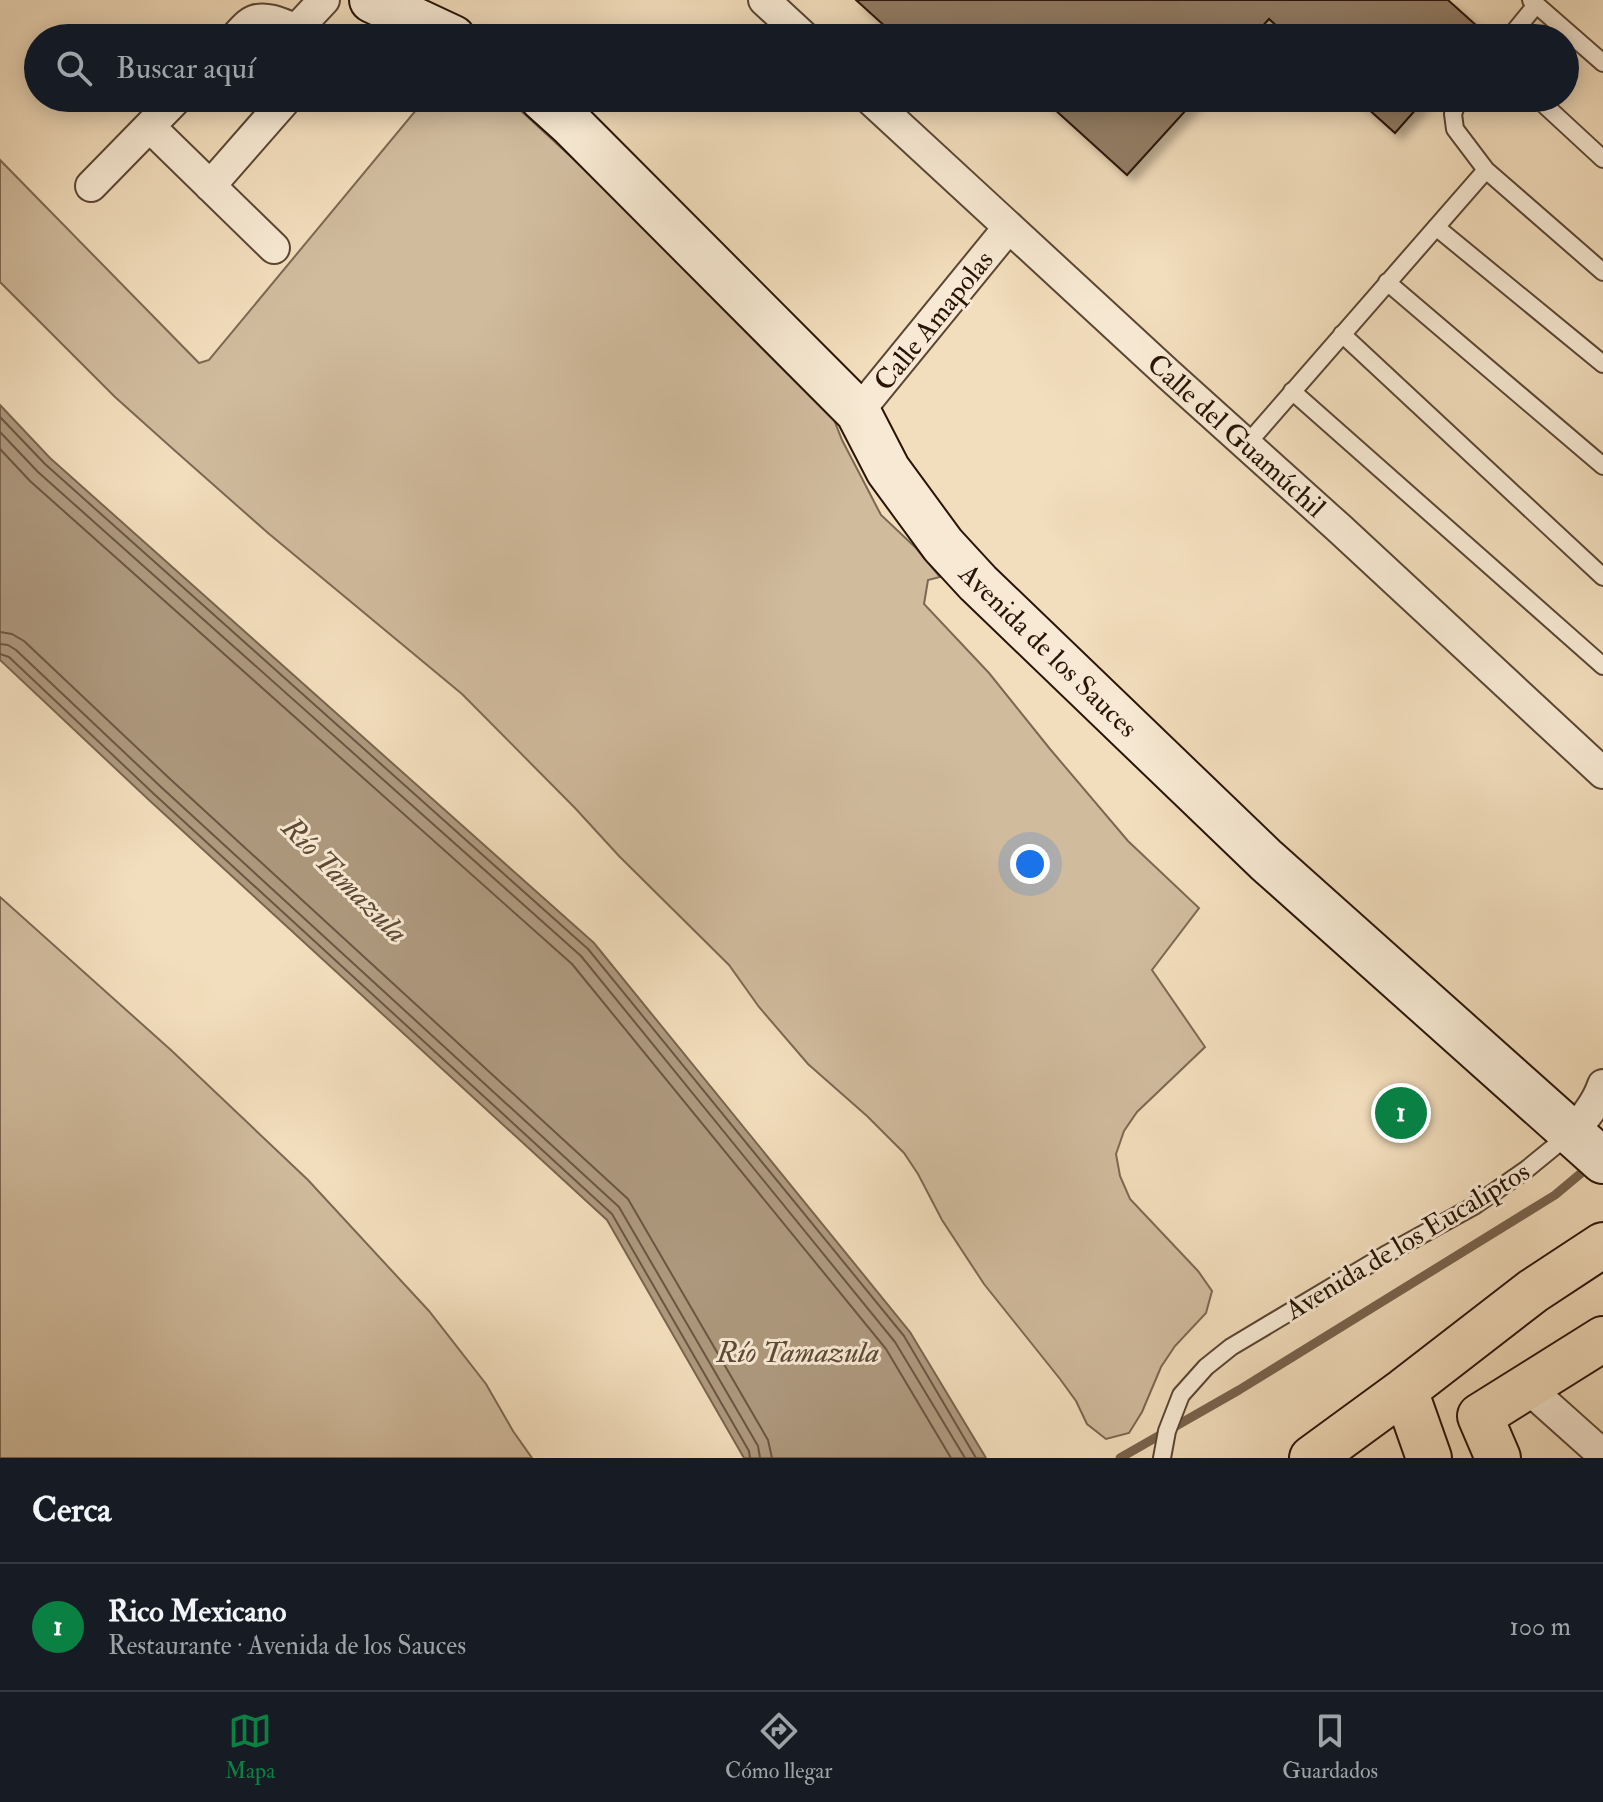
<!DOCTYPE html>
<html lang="es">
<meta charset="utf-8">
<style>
body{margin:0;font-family:"IM FELL Double Pica",serif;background:#20242c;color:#f1f3f6}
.you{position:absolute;left:1030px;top:864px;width:28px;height:28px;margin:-20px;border:6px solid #fff;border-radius:50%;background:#1a73e8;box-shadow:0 0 0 12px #1a73e833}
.badge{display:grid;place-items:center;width:52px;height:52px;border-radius:50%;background:#0b8043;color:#fff;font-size:26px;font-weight:700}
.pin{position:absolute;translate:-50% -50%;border:4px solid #fff;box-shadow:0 2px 8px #0006}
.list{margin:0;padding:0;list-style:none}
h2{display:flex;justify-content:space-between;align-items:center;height:104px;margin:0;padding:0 32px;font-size:34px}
h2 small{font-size:26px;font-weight:400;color:#9ea1a6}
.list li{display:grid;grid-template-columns:52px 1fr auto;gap:24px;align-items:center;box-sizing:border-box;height:128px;padding:0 32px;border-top:2px solid #363941}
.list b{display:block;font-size:30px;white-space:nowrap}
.list p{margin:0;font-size:26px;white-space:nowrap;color:#9ea1a6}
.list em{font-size:26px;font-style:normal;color:#9ea1a6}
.icon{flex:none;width:44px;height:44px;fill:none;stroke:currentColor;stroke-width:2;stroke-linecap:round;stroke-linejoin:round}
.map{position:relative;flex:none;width:1603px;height:1458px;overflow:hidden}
.search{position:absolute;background:#171b24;box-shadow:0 4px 20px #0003;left:24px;right:24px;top:24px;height:88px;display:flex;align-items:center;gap:20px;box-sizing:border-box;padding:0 28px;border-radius:44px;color:#9ea1a6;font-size:30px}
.sheet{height:232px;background:#171b24}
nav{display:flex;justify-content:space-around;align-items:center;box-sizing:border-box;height:112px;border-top:2px solid #363941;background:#171b24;font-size:22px;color:#9ea1a6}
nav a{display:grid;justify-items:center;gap:4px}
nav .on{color:#0b8043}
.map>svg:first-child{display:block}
.green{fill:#d0bb9d;stroke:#7c6852;stroke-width:2}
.water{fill:#ae997e;stroke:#79644e;stroke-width:2}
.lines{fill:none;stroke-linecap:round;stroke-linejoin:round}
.shore{stroke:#6c5642;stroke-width:2}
.stream{stroke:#79644e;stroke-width:9}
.building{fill:#927d65;stroke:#291407;stroke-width:2;filter:url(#shadow)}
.lane-casing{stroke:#5b4634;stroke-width:20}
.street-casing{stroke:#5b4634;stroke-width:34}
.secondary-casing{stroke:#291407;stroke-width:48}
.primary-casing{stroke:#291407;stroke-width:48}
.lane{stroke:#f7e9d3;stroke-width:16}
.street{stroke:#f7e9d3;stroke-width:30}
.secondary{stroke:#f7e9d3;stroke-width:44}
.primary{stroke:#f2ddbc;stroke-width:44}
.labels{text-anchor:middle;stroke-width:6;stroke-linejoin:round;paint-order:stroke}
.street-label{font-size:28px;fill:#291407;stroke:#f7e9d3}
.water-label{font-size:30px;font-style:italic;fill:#5e4937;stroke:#f7e9d3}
</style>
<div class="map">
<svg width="1603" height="1458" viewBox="0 0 1603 1458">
<defs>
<filter id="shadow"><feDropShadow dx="7" dy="7" stdDeviation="4" flood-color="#0004"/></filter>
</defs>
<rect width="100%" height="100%" fill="#f2ddbc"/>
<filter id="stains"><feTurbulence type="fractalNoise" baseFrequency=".0025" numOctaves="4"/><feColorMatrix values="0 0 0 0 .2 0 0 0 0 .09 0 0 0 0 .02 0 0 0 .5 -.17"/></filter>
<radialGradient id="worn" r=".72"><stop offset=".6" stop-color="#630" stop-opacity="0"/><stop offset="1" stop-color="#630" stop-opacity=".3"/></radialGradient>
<path class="green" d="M426,98H507L789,357L824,394L842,440L881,515L916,548L940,577L928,580L924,604L989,673L1050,749L1128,841L1199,908L1152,970L1205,1047L1137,1112L1124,1131L1116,1154L1120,1176L1130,1199L1198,1271L1212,1291L1206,1313L1175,1346L1161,1367L1142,1412L1129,1433L1106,1439L1087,1424L1076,1401L1060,1379L984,1284L942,1220L918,1174L904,1153L867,1116L808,1064L759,1007L729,965L619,856L575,808L462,694L268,533L173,449L115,397L0,282V160L199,363L209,360Z
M0,897L172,1051L308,1180L429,1311L486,1384L513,1431L532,1458H0Z"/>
<path class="water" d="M0,405L50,458L594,943L910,1332L986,1458H744L607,1220L149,800L0,660Z"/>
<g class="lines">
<path class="shore" d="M0,417L45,464L588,949L904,1336L976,1458
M0,432L38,472L581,956L895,1342L965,1458
M0,449L30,481L572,964L886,1349L951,1458
M0,632L12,634L24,641L169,778L628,1199L768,1440L772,1458
M0,644L8,645L16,650L161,787L619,1207L758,1446L760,1458
M0,654L9,657L154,794L612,1214L749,1451L750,1458"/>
<path class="stream" d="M1120,1458L1239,1390L1555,1195L1592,1164"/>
</g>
<path class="building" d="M856,0H1448L1478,27V38H1290L1269,19L1252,38H898Z
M1042,98H1197L1127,175Z
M1356,98H1426L1395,133Z"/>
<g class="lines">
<g class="lane-casing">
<path id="lane" d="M1531,0L1603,63
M1509,38L1536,5
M1459,98L1453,114L1455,129L1486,170L1603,272
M1537,98L1603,159
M1436,227L1603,364
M1387,282L1603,466
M1342,334L1603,577
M1292,391L1603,666
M1247,444L1486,170
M1162,1458L1167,1431L1181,1395L1206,1367L1231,1347L1385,1255L1474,1206L1527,1169L1571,1133"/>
</g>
<g class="street-casing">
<path id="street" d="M764,0L805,38
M235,38C240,33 245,26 250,23C263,14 283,24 296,30L324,0
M869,98L1168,374L1339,528L1603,773
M150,127L274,248
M91,186L177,98
M210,186L287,98
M858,412L1009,227
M1572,1132C1586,1117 1597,1103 1603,1085
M1527,1387L1603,1455"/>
</g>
<g class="secondary-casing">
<path id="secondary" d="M372,0L453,38
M542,98L572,125L858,412L888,470L943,545L978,583L1266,860L1603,1161"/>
</g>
<g class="primary-casing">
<path id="primary" d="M1312,1458L1405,1390
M1429,1458L1405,1390L1533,1291L1603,1245
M1498,1458L1480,1416L1603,1339"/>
</g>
<use href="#lane" class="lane"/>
<use href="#street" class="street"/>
<use href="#secondary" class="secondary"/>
<use href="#primary" class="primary"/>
</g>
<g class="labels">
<g class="street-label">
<text transform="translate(933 320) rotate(-51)" y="10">Calle Amapolas</text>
<text transform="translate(1237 435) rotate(42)" y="10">Calle del Guamúchil</text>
<text transform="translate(1049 650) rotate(44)" y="10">Avenida de los Sauces</text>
<text transform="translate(1407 1240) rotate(-31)" y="10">Avenida de los Eucaliptos</text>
</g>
<g class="water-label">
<text transform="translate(345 880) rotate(45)" y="10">Río Tamazula</text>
<text x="798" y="1362">Río Tamazula</text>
</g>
</g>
<rect width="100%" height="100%" filter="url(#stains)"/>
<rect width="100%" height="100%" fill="url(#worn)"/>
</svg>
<div class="you"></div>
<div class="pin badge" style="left:1401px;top:1113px">1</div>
<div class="search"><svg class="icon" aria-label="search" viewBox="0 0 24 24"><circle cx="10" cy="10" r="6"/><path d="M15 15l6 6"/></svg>Buscar aquí</div>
</div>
<section class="sheet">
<h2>Cerca<small></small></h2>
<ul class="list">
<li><span class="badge">1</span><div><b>Rico Mexicano</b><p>Restaurante · Avenida de los Sauces</p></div><em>100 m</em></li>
</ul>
</section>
<nav>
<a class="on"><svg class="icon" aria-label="map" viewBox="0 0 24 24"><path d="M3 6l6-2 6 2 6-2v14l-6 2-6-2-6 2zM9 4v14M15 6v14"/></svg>Mapa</a>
<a><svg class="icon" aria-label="directions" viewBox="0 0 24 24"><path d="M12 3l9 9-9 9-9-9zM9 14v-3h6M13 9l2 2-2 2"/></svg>Cómo llegar</a>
<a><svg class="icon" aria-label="saved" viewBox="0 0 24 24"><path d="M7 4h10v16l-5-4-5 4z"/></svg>Guardados</a>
</nav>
